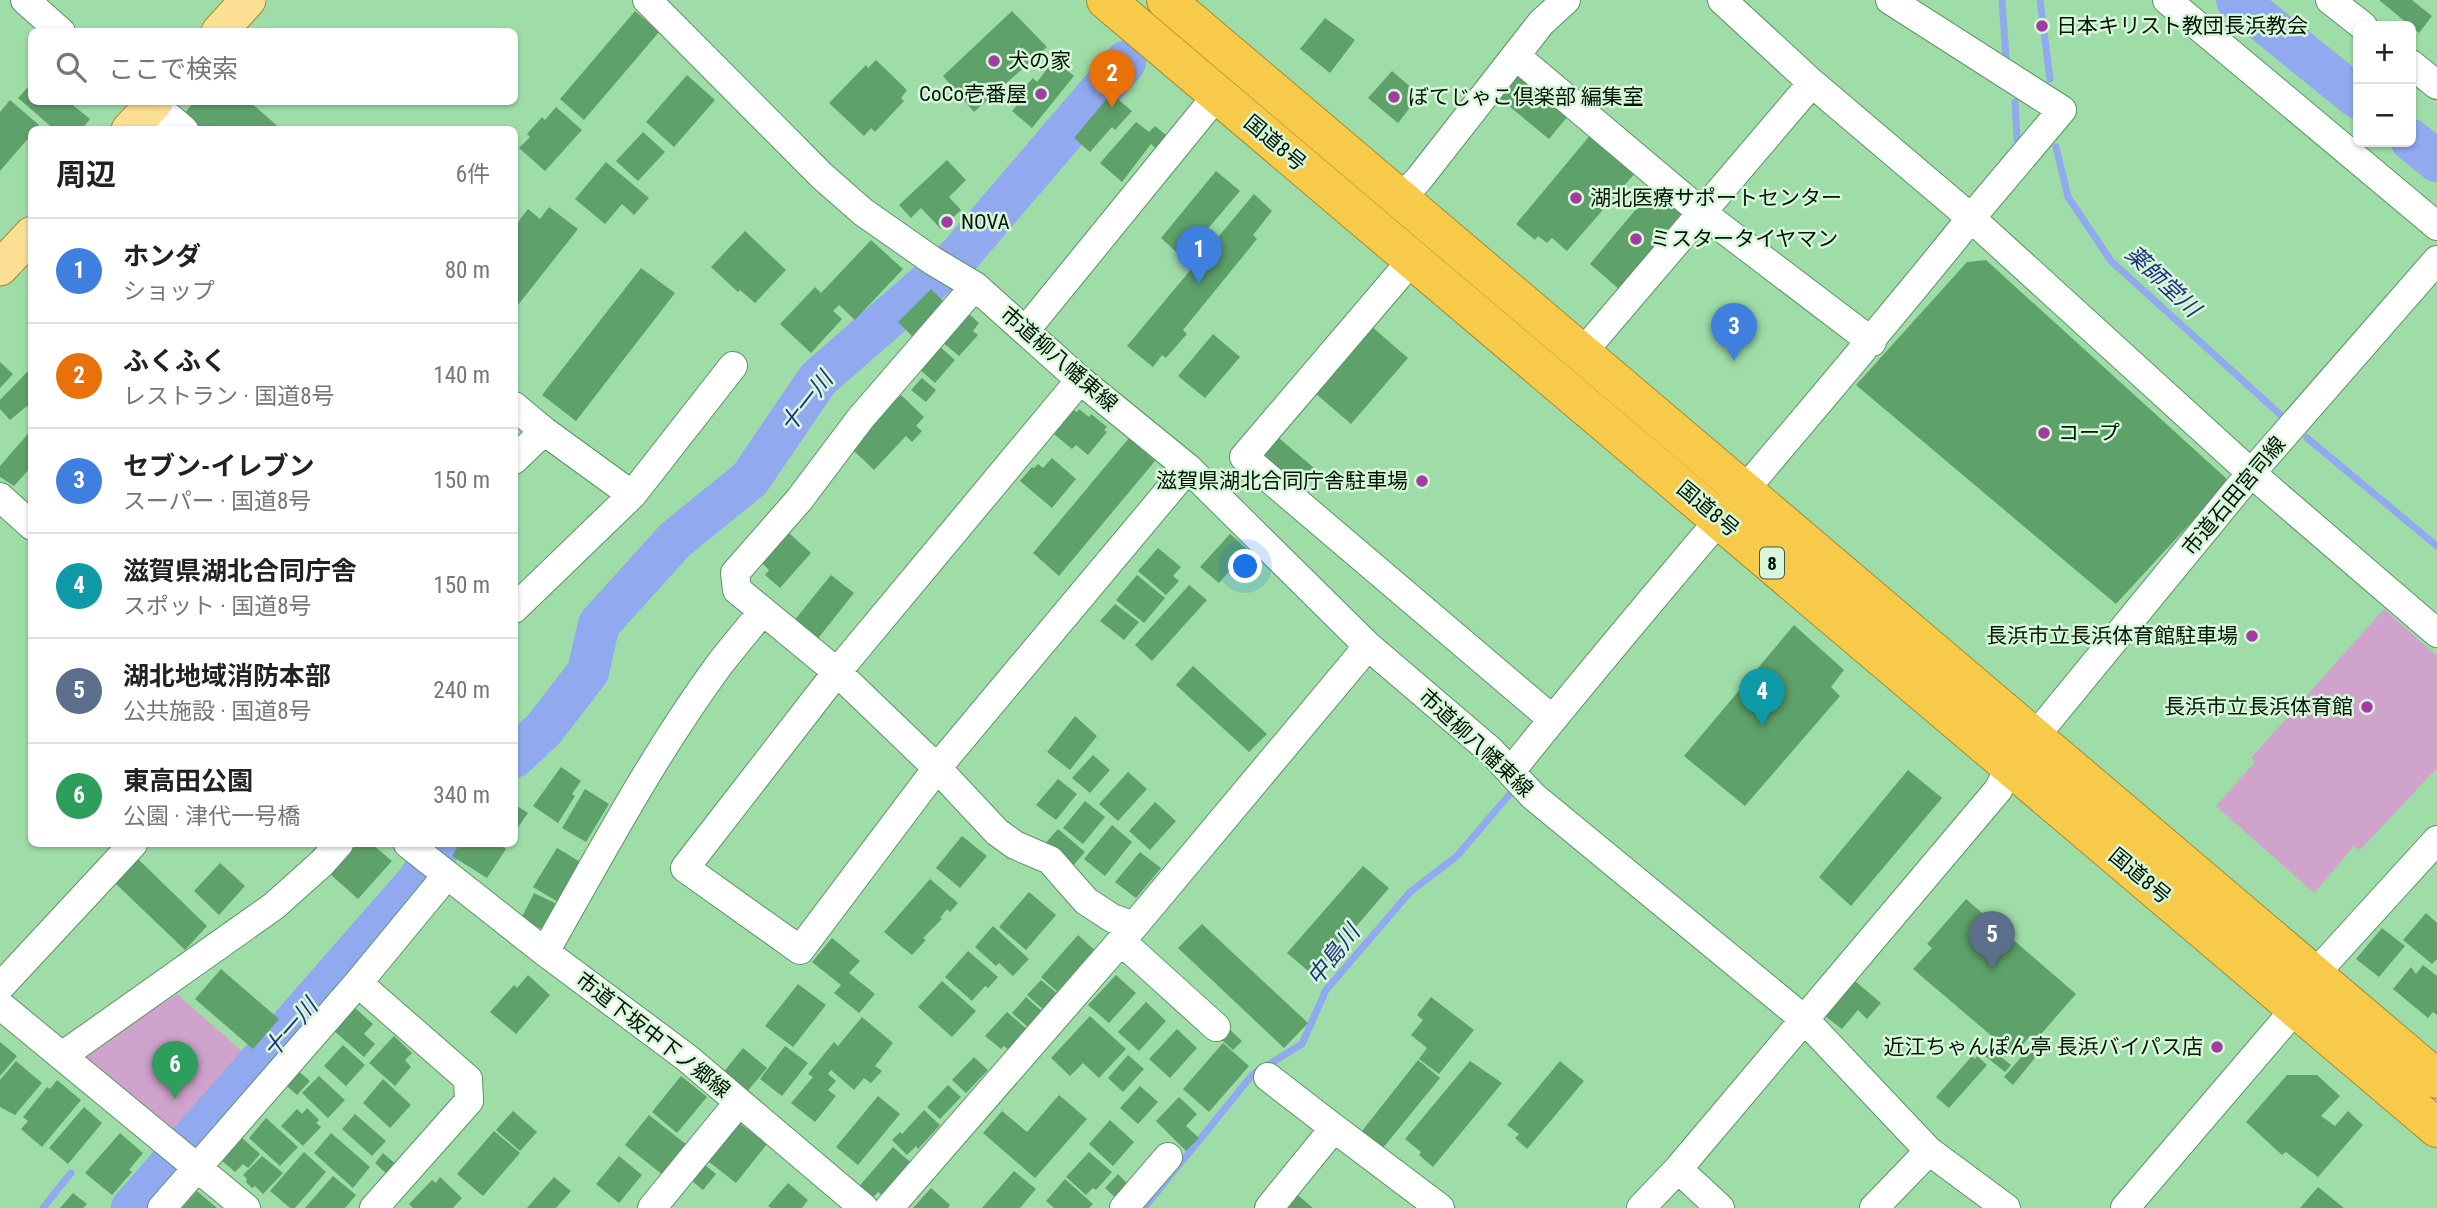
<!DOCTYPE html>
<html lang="ja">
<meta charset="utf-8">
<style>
body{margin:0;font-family:"Roboto Condensed","Noto Sans JP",sans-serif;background:#f6f6f6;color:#222}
.controls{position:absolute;right:21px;top:21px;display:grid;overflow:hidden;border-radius:10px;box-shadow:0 2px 5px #0004}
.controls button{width:63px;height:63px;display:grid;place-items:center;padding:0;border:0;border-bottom:2px solid #e0e0e0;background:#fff;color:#222;font:35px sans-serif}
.you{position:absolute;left:1246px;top:567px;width:24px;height:24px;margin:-18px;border:5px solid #fff;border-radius:50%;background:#1a73e8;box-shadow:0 0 0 10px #1a73e833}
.badge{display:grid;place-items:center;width:46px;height:46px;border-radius:50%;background:#a33ca0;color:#fff;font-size:23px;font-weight:700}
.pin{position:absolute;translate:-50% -58px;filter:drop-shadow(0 2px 4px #0008)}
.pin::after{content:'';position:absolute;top:37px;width:24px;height:21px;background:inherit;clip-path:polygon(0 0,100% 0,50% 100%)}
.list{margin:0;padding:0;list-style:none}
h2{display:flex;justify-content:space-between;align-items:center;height:91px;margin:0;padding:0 28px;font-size:30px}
h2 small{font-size:23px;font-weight:400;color:#767676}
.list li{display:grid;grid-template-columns:46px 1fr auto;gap:21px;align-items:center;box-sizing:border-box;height:105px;padding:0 28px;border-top:2px solid #e0e0e0}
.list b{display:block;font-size:26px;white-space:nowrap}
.list p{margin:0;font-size:23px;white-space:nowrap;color:#767676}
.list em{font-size:23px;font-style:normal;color:#767676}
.icon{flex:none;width:38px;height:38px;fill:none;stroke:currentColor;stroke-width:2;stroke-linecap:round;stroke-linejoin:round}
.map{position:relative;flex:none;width:2437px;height:1208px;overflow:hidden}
.search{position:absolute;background:#fff;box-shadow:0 2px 5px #0004;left:28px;top:28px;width:490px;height:77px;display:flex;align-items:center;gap:18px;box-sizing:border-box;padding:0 24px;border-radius:10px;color:#767676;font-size:26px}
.panel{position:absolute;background:#fff;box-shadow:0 2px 5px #0004;left:28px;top:126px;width:490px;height:721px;border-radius:10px}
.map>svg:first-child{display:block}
.green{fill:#cfa3cc}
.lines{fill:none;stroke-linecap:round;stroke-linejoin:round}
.stream{stroke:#90a9ef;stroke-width:7}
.river{stroke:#90a9ef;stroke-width:42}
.building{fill:#5ea16a}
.minor-casing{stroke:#589463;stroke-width:30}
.major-casing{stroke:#a18b32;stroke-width:37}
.highway-casing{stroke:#a18b32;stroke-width:40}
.minor{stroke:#fff;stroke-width:28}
.major{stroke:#fbdf92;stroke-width:35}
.highway{stroke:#f8ca4a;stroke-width:38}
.poi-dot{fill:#a33ca0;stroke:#d7f6da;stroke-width:2.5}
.labels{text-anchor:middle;stroke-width:5;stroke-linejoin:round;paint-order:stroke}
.shield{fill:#d7f6da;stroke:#405844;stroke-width:2}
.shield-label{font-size:19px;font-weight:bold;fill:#001504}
.poi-label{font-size:21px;fill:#001504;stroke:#d7f6da;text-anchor:start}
.street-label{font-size:21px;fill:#001504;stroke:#d7f6da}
.water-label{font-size:23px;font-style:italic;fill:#1e3080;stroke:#d7f6da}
</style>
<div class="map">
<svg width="2437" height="1208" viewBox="0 0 2437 1208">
<rect width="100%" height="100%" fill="#9fdda8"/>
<path class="green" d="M2384,609L2437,656V768L2360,850L2354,846L2314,893L2216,806L2255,762L2251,758Z
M177,994L251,1059L183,1138L80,1057Z"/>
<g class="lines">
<path class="stream" d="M2002,0L2006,58
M2040,0L2050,79
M2015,102L2017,139
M2056,147L2068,197L2111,261L2283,417
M2307,438L2437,546
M43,1208L71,1173
M1144,1208L1253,1074L1302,1044L1326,990L1410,892L1457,856L1509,795"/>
<path class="river" d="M2237,0L2358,98
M2411,140L2437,161
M514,757L544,729L588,672L599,624L675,540L750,479L818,379L959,256L1125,62
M132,1208L417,882L442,844"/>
</g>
<path class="building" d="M2379,0H2412L2432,16L2419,33Z
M635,11L659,32L584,120L560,99Z
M1012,11L1047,47L974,112L943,76Z
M1325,18L1355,40L1330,73L1300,49Z
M876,60L907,90L901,98L904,101L875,132L871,128L864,136L829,103L866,65L868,68Z
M1054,60L1074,76L1032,128L1012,111L1025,96L1020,92L1033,78L1037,82Z
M1392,71L1420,95L1398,123L1368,98Z
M1518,74L1568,116L1549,139L1498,97Z
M687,75L715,100L674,147L646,122Z
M32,83V102H69L90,119L81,130H55L18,98Z
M1109,96H1114L1132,111L1115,130L1112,127L1090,152L1074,138Z
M10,100L39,125L36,130H32V134L0,171V112Z
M194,102H250L282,130H202L184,114Z
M556,107L582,130L545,171L519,148L530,137L527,134L542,117L545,120Z
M1136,122L1149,132L1155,126L1172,140L1160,152L1151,144L1122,182L1100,163Z
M643,132L665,152L638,181L616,161Z
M1592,133L1636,172L1567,251L1552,238L1547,243L1538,236L1535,240L1516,224Z
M947,160L966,180L949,197L961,210L941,229L921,208L911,218L899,205Z
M606,162L649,198L634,215L622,204L605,224L575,199Z
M1216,171L1240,191L1183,258L1161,238Z
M1652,190L1681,214L1619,289L1590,264Z
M1254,194L1272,211L1253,235L1257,239L1183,330L1187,334L1166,358L1162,355L1153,367L1127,346Z
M549,207L578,229L514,310V227L528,209L540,219Z
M745,231L786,270L755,303L740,290L738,292L711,267Z
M871,240L903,269L855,320L839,305L833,311L842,319L811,353L780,324L815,287L821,293Z
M1986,260L2229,481L2116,604L1856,385L1967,262Z
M641,268L675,293L576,421L542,395Z
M931,289L948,306L913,337L898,322Z
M967,312L979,323L973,331L978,335L959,356L941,341Z
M1371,326L1408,358L1351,424L1315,393Z
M1213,334L1240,357L1205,398L1178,376Z
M938,345L955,360L935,383L917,367Z
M0,362L13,374L0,388Z
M32,367V410L27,406L10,420L0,409V400Z
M922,378L936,390L926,402L911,390Z
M901,395L924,417L916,426L922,431L912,442L906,436L874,470L851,448L892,399L895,401Z
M1079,409L1089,417L1091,414L1107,427L1104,430L1107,432L1088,455L1076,445L1072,449L1054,434L1074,410L1077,412Z
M32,429V466L14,486L0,477V466Z
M1129,438L1155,461L1059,576L1033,553Z
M1279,438L1314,468L1297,487L1263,457Z
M1052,458L1076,479L1052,508L1020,481L1032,467L1034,468L1038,464L1043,468Z
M789,533L811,553L780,588L765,575L769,570L762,563Z
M1230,534L1248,550L1219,583L1200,567Z
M1158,548L1181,567L1173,576L1179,581L1166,595L1138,571Z
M831,575L854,593L816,641L793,622Z
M1137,575L1165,598L1144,623L1116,600Z
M1189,585L1207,600L1152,661L1135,645Z
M1115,604L1139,622L1124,640L1100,621Z
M1794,625L1844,670L1831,687L1840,696L1745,806L1684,756Z
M1193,666L1267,734L1249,752L1176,685Z
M1075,716L1097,736L1070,770L1047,752Z
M1093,755L1110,770L1090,793L1072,778Z
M561,767L581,781L572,794L575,796L558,823L533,806Z
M1908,770L1942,798L1851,906L1819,877Z
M1128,772L1147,789L1118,821L1099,804Z
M1058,779L1077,794L1056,820L1036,805Z
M585,789L609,804L586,842L562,828Z
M1085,801L1105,817L1083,844L1063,828Z
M1155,802L1176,821L1150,850L1129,831Z
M514,804L528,813L514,833Z
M1112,825L1132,842L1105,876L1084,859Z
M1058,829L1085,852L1071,868L1044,845Z
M962,836L987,856L960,888L936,868Z
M357,844H372L392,861L358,899L330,874Z
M457,844H498L506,849L487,878L452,856L459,845Z
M557,848L582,863L558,902L533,887Z
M1140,852L1161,868L1136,898L1115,882Z
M138,859L207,926L185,950L115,883Z
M220,863L245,886L219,915L194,891Z
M1363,866L1389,888L1314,976L1287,953Z
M930,879L958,903L950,912L947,909L940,918L942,919L923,938L926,940L912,955L884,932Z
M1029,892L1056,915L1026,950L999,927Z
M534,893L557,904L544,930L521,919Z
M1966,899L2076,994L2035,1041L2030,1036L2014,1055L1913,969L1932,948L1927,944Z
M2426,913L2437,923V959L2432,964L2403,940Z
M1202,924L1308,1023L1284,1048L1178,948Z
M993,926L1029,959L1013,976L999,963L996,966L975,947Z
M2382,928L2405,946L2379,977L2356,959Z
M1078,935L1099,954L1062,996L1041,977Z
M832,938L860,961L849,973L875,994L859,1013L834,993L841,985L812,962Z
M968,951L998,977L988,988L985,986L972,1001L945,977Z
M2423,965L2437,976V1015L2433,1012L2428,1018L2393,989L2411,967L2416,974Z
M221,969L279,1019L253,1049L195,999Z
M528,975L550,995L516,1034L490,1012L514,985L517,988Z
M1116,975L1136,993L1109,1023L1088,1005Z
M1041,980L1060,996L1046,1012L1027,995Z
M942,981L976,1011L952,1037L918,1007Z
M1855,981L1881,1003L1867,1019L1858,1010L1842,1029L1825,1016Z
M798,984L826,1005L793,1047L765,1026Z
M1026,997L1045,1014L1031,1030L1012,1013Z
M1431,997L1474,1030L1439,1074L1419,1059L1427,1048L1411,1035L1423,1020L1417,1015Z
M1146,1002L1166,1021L1139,1051L1118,1032Z
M354,1007L373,1024L364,1034L375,1044L364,1057L333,1030Z
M1007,1012L1029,1031L1011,1052L1004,1046L1001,1049L985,1036Z
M1090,1016L1126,1049L1099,1078L1083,1063L1070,1076L1051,1058Z
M862,1017L893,1043L875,1066L882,1071L871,1083L864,1078L854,1090L831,1070L828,1074L836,1081L828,1090L836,1096L815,1122L791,1103L813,1077L808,1074L834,1042L838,1046Z
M1225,1025L1242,1041L1233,1050L1216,1035Z
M1177,1029L1197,1048L1170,1078L1149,1059Z
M394,1036L412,1053L405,1060L411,1067L395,1086L369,1063Z
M0,1042L17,1056L0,1076Z
M1223,1043L1249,1066L1209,1112L1183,1089Z
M343,1045L365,1065L346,1086L324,1066Z
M785,1046L808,1063L782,1096L760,1079Z
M2030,1047L2038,1054L2013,1085L2004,1077Z
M743,1048L767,1068L745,1094L722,1074Z
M1991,1049L2011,1065L2005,1072L1985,1056Z
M1128,1055L1144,1069L1123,1092L1108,1078Z
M1972,1056L1975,1059L1977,1056L1987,1065L1949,1108L1936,1097Z
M974,1057L988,1070L966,1093L952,1080Z
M1418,1060L1440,1078L1383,1148L1362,1131Z
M16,1061L42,1083L15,1115L0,1107V1080Z
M1470,1061L1502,1083L1433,1167L1419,1155L1421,1152L1405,1139Z
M1560,1061L1584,1081L1527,1149L1515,1138L1519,1134L1507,1125Z
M295,1068L310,1081L297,1095L282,1082Z
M2287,1075H2317L2340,1096L2321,1116L2335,1126L2348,1111L2363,1125L2318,1177L2286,1152L2282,1155L2246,1122Z
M319,1076L345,1100L328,1118L302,1093Z
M681,1076L707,1097L677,1133L652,1112Z
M383,1079L411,1105L390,1128L363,1103Z
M57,1080L81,1100L42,1147L21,1129L28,1121L23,1117L47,1087L50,1089Z
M948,1085L961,1097L940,1119L927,1107Z
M1140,1086L1158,1102L1138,1124L1120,1108Z
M1059,1095L1087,1119L1035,1178L983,1133L1002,1111L1027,1132Z
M878,1096L900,1114L858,1165L836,1147Z
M1179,1097L1197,1114L1186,1126L1199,1138L1186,1151L1156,1121Z
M84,1107L102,1123L68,1164L49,1148Z
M307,1108L319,1120L316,1123L321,1127L303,1146L281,1126L297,1109L302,1114Z
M924,1110L940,1125L918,1149L916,1146L907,1155L892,1140L900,1132L902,1134Z
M513,1111L537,1132L520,1151L496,1130Z
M355,1114L386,1141L372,1156L342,1129Z
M649,1115L687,1145L663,1175L625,1145Z
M266,1118L298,1147L280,1166L249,1138Z
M1110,1120L1134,1142L1113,1166L1089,1144Z
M739,1123L767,1144L736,1183L708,1161Z
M494,1131L520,1153L483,1196L457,1174Z
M120,1133L143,1153L129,1170L132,1172L112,1195L85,1173Z
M331,1133L370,1167L353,1188L314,1153Z
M240,1136L260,1154L248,1168L243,1164L235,1172L220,1159Z
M893,1147L916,1167L884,1197L878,1192L869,1202L856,1190Z
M304,1152L326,1172L295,1208H290L270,1191Z
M1089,1152L1112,1172L1096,1190L1093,1188L1086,1195L1066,1177Z
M383,1153L398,1166L389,1176L375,1163Z
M262,1156L283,1173L263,1194L255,1186L252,1188L246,1182L247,1179L243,1175Z
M619,1156L642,1175L619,1203L596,1184Z
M705,1165L716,1174L703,1190L692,1181Z
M1014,1171L1036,1189L1020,1208H982Z
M1118,1174L1132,1188L1119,1201L1105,1188Z
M333,1176L356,1195L345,1208H305Z
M440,1177L462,1198L453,1208H413L409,1204L432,1180L436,1183Z
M554,1177L571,1191L556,1208H527Z
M1065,1179L1093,1204L1089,1208H1054L1046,1201Z
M788,1183L808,1200L802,1208H771L768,1206Z
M2318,1187L2344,1208H2300Z
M931,1188L950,1205L948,1208H913Z
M1292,1190L1313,1208H1281Z
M197,1191L217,1208H182Z
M73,1193L87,1204L83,1208H60Z"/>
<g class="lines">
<g class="minor-casing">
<path id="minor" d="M25,0L61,32
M647,0L822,176L863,212L933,261L975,286L1080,380L1188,468L1368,646L1491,751L1533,796L1805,1020L1929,1151L2006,1208
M1722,0L1812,83L1971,218L2062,110L1890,0
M2167,0L2437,226
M2330,0L2363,26
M1516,56L1701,212L1872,342
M2411,64L2437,85
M142,102L170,118L184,130
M1400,199L1419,179L1541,23L1566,0
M1412,260L1244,457L1552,719
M1025,331L1218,94
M1583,352L1812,83
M1080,380L837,672L685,868L800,950L937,768L1188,468
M514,406L544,431
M514,460L544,431L632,495L733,366
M0,497L32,526
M514,609L632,495
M763,611L837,672L937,768L997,832L1015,845L1050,860L1086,901L1112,918L1134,926
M1511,771C1660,584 1821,405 1971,218L2251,473L2437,633
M408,844L545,952L687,1058L864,1208
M1121,941L1216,1027
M545,952C600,855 653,755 719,665C733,647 748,629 763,611L737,590L735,573L799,500L860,419L975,286
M2314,975L2437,840
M358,983L468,1079L469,1101L374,1208
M0,987L133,844
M0,1005L246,1208
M62,1056L274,906L322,863L339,844
M1268,1077L1334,1128
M1678,1169L1720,1208
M162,1208L358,983L447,875
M652,1208L739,1102
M889,1208L1134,926L1368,646
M1124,1208L1168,1157
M1269,1208L1334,1128L1440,1208
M1641,1208L1678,1169L1998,790L2010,767L2251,473L2437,260
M1874,1208L1929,1151
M2125,1208L2296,1008"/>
</g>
<g class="major-casing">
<path id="major" d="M219,32L248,0
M129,130L155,102
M0,268L32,234"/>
</g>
<g class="highway-casing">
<path id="highway" d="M1106,0L2437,1128
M1166,0L2437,1079"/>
</g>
<use href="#minor" class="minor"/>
<use href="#major" class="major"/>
<use href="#highway" class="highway"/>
</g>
<g class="poi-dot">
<circle cx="2042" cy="26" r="7"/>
<circle cx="994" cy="61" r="7"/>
<circle cx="1041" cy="94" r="7"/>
<circle cx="1394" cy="97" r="7"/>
<circle cx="1576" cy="198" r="7"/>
<circle cx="947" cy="222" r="7"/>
<circle cx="1636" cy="239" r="7"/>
<circle cx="2044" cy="433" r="7"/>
<circle cx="1422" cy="481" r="7"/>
<circle cx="2252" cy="636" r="7"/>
<circle cx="2367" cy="707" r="7"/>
<circle cx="2217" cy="1047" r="7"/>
</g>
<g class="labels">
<rect class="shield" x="1760" y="547.5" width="24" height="31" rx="5"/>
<g class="shield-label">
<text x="1772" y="570">8</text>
</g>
<g class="poi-label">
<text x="2056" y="33">日本キリスト教団長浜教会</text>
<text x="1008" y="68">犬の家</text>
<text x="1027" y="101" text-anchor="end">CoCo壱番屋</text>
<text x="1408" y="104">ぼてじゃこ倶楽部 編集室</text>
<text x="1590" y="205">湖北医療サポートセンター</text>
<text x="961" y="229">NOVA</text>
<text x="1650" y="246">ミスタータイヤマン</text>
<text x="2058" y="440">コープ</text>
<text x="1408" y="488" text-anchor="end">滋賀県湖北合同庁舎駐車場</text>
<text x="2238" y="643" text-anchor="end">長浜市立長浜体育館駐車場</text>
<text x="2353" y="714" text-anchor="end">長浜市立長浜体育館</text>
<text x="2203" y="1054" text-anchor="end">近江ちゃんぽん亭 長浜バイパス店</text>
</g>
<g class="street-label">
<text transform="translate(1275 143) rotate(40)" y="7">国道8号</text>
<text transform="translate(1059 359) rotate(41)" y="7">市道柳八幡東線</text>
<text transform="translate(2234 496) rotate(-50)" y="7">市道石田宮司線</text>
<text transform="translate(1708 509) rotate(40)" y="7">国道8号</text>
<text transform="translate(1476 743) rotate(43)" y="7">市道柳八幡東線</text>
<text transform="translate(2140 876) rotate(40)" y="7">国道8号</text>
<text transform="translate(653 1035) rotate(38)" y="7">市道下坂中下ノ郷線</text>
</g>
<g class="water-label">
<text transform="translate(2163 281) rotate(43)" y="8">薬師堂川</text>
<text transform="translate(806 402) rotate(-52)" y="8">十一川</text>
<text transform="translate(1333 955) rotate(-52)" y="8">中島川</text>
<text transform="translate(290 1028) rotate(-49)" y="8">十一川</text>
</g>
</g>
</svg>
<div class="controls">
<button>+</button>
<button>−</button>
</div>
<div class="you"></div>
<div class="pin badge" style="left:1199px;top:284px;background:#3f7fe0">1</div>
<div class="pin badge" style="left:1112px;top:108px;background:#e8710a">2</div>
<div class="pin badge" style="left:1734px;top:361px;background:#3f7fe0">3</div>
<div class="pin badge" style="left:1762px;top:726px;background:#0f9aa8">4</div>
<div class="pin badge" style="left:1992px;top:969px;background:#5c6f8a">5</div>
<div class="pin badge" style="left:175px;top:1099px;background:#2e9e5b">6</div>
<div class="search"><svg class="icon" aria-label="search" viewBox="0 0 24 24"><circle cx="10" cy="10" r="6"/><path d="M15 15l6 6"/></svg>ここで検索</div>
<section class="panel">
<h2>周辺<small>6件</small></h2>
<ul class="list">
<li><span class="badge" style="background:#3f7fe0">1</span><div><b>ホンダ</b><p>ショップ</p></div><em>80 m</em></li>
<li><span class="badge" style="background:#e8710a">2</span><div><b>ふくふく</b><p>レストラン · 国道8号</p></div><em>140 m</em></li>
<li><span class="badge" style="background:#3f7fe0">3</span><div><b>セブン-イレブン</b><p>スーパー · 国道8号</p></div><em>150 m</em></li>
<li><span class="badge" style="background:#0f9aa8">4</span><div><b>滋賀県湖北合同庁舎</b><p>スポット · 国道8号</p></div><em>150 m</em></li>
<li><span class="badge" style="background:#5c6f8a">5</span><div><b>湖北地域消防本部</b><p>公共施設 · 国道8号</p></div><em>240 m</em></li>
<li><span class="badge" style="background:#2e9e5b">6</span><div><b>東高田公園</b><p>公園 · 津代一号橋</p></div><em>340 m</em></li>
</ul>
</section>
</div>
